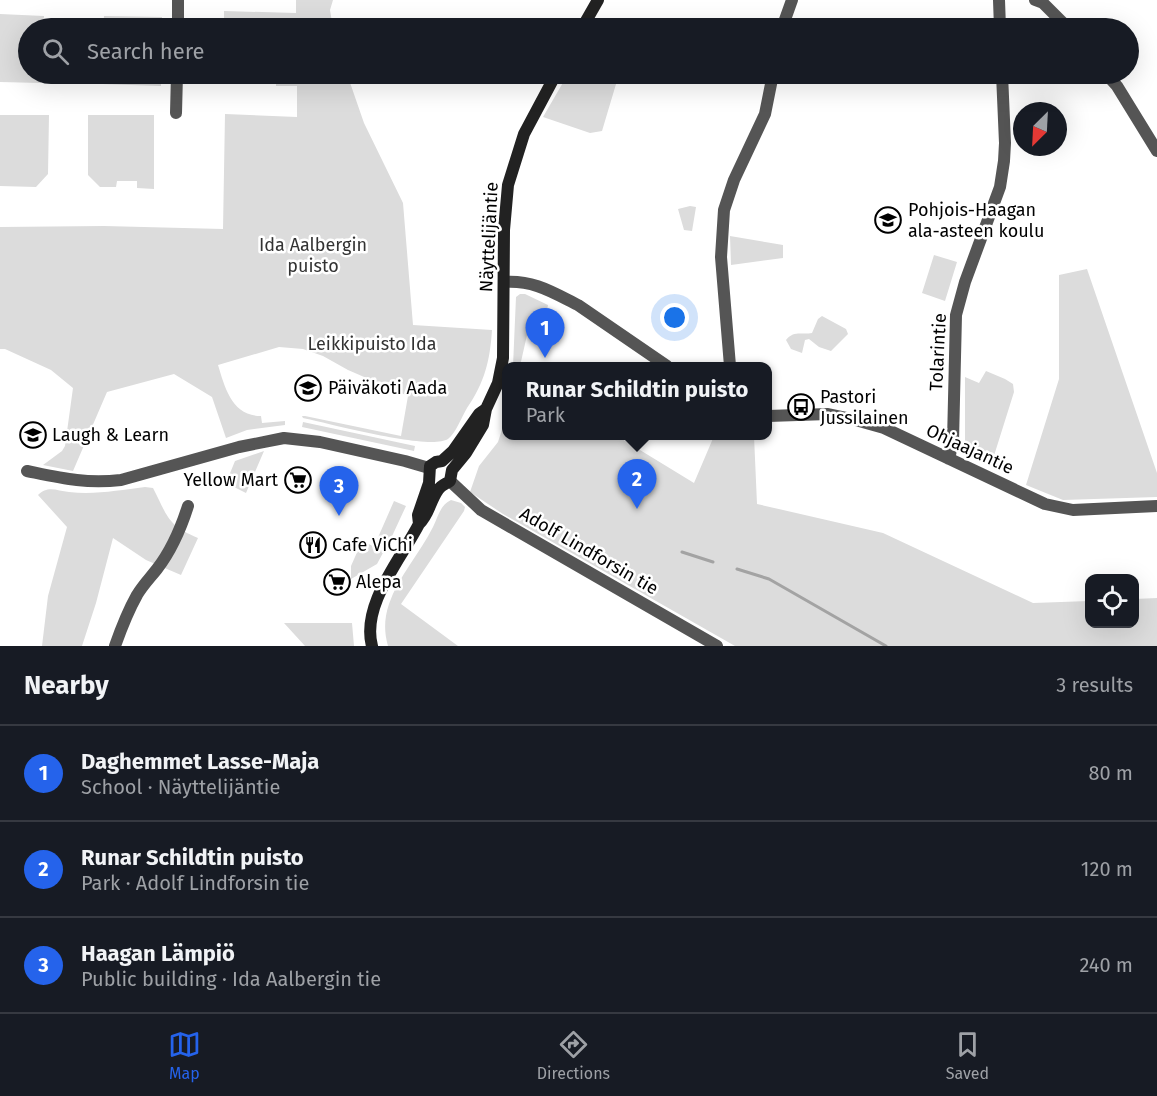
<!DOCTYPE html>
<meta charset="utf-8">
<style>
body{margin:0;font-family:"Fira Sans",sans-serif;background:#20242c;color:#f1f3f6}
.controls{position:absolute;right:18px;bottom:18px;display:grid;overflow:hidden;border-radius:12px;box-shadow:0 6px 24px #0002}
.controls button{width:54px;height:54px;display:grid;place-items:center;padding:0;border:0;border-bottom:2px solid #363941;background:#171b24;color:#f1f3f6;font:30px sans-serif}
.compass{position:absolute;left:1013px;top:102px;width:54px;height:54px;border-radius:50%;background:#171b24;box-shadow:0 6px 24px #0002;rotate:204deg}
.you{position:absolute;left:675px;top:318px;width:21px;height:21px;margin:-15px;border:4px solid #fff;border-radius:50%;background:#1a73e8;box-shadow:0 0 0 9px #1a73e833}
.badge{display:grid;place-items:center;width:39px;height:39px;border-radius:50%;background:#2563eb;color:#fff;font-size:20px;font-weight:700}
.pin{position:absolute;translate:-50% -50px;filter:drop-shadow(0 2px 3px #0008)}
.pin::after{content:'';position:absolute;top:32px;width:21px;height:18px;background:inherit;clip-path:polygon(0 0,100% 0,50% 100%)}
.popup{position:absolute;left:502px;top:362px;width:270px;height:78px;box-sizing:border-box;display:grid;place-content:center;border-radius:12px;background:#171b24;filter:drop-shadow(0 2px 4px #0005);font-size:20px;white-space:nowrap;color:#9ea1a6}
.popup b{font-size:22px;color:#f1f3f6}
.popup::after{content:'';position:absolute;left:50%;top:100%;margin-left:-12px;border:12px solid transparent;border-top-color:#171b24}
.list{margin:0;padding:0;list-style:none}
h2{display:flex;justify-content:space-between;align-items:center;height:78px;margin:0;padding:0 24px;font-size:26px}
h2 small{font-size:20px;font-weight:400;color:#9ea1a6}
.list li{display:grid;grid-template-columns:39px 1fr auto;gap:18px;align-items:center;box-sizing:border-box;height:96px;padding:0 24px;border-top:2px solid #363941}
.list b{display:block;font-size:22px;white-space:nowrap}
.list p{margin:0;font-size:20px;white-space:nowrap;color:#9ea1a6}
.list em{font-size:20px;font-style:normal;color:#9ea1a6}
.icon{flex:none;width:33px;height:33px;fill:none;stroke:currentColor;stroke-width:2;stroke-linecap:round;stroke-linejoin:round}
.map{position:relative;flex:none;width:1157px;height:646px;overflow:hidden}
.search{position:absolute;background:#171b24;box-shadow:0 6px 24px #0002;left:18px;right:18px;top:18px;height:66px;display:flex;align-items:center;gap:15px;box-sizing:border-box;padding:0 21px;border-radius:33px;color:#9ea1a6;font-size:22px}
.sheet{height:366px;background:#171b24}
nav{display:flex;justify-content:space-around;align-items:center;box-sizing:border-box;height:84px;border-top:2px solid #363941;background:#171b24;font-size:16px;color:#9ea1a6}
nav a{display:grid;justify-items:center;gap:3px}
nav .on{color:#2563eb}
.map>svg:first-child{display:block}
.green{fill:#dcdcdc}
.lines{fill:none;stroke-linecap:round;stroke-linejoin:round}
.stream{stroke:#a3a3a3;stroke-width:3}
.street{stroke:#555;stroke-width:12}
.secondary{stroke:#222;stroke-width:12}
.labels{text-anchor:middle;stroke-width:5;stroke-linejoin:round;paint-order:stroke}
.poi-label{font-size:18px;fill:#000;stroke:#fff;text-anchor:start}
.street-label{font-size:18px;fill:#000;stroke:#fff}
.park-label{font-size:18px;fill:#333;stroke:#fff}
</style>
<div class="map">
<svg width="1157" height="646" viewBox="0 0 1157 646">
<rect width="100%" height="100%" fill="#fff"/>
<path class="green" d="M296,0H333L330,10L333,28H224V11L296,13Z
M0,14L44,16L43,28H28V74H41V83L0,82Z
M104,16L162,17V28H103Z
M103,74H161V86L102,84Z
M269,74H347L364,123L403,203L413,325L492,330C490,360 485,382 467,408C462,416 456,433 448,439C429,451 328,423 303,418L302,416H305L401,436L408,396L348,370L323,356L303,349L279,347L218,365C225,388 232,416 261,416L262,423L285,421V425L247,430L226,438L212,397L174,374L107,392L73,471L43,465L62,451L65,446L73,388L51,370L5,349H0V227L104,226L223,229L225,114L297,117V86H276V77H269Z
M568,74H619L602,131L590,133L543,117Z
M0,115H49L48,174L36,187L0,186Z
M88,115H154V189L137,188V181H117L116,187H100L88,175Z
M690,206L696,207L692,231L684,230L678,209Z
M730,236L783,245V258L731,265Z
M934,255L957,262L945,301L922,293Z
M1087,269L1157,473V497L1063,500L1026,485L1059,379V275Z
M520,294H525L548,305L546,315L532,313L520,366H513L516,297Z
M822,316L846,329L848,334L831,351L819,347L809,339L805,340L802,353L791,349L786,340C794,330 801,335 812,333L818,319Z
M986,371L1005,379L1013,384L1014,392L992,462L987,465L965,453V377L979,383Z
M506,417V436H617L694,483L714,436H754L757,504L883,533L1033,603L1089,601L1090,624H1134L1135,599L1157,598V646H735L503,514L470,492L479,466L498,442Z
M303,422L415,446L414,451L302,427Z
M264,451L246,493L226,483L235,461Z
M145,487L153,488C168,517 167,525 198,538L181,575L146,560L113,538L96,603L82,646H42L48,596L67,527L38,495C48,485 57,491 69,492C95,495 120,490 145,487Z
M451,500L461,503L465,507L464,511L401,604L458,646H388C384,632 384,619 389,604C398,577 420,553 433,527C438,517 440,505 451,500Z
M394,501L406,506L387,547L376,542Z
M362,541L384,551L377,564L351,579V566Z
M284,623H352L354,646H305Z"/>
<g class="lines">
<path class="stream" d="M682,552L713,562
M737,569L769,579L886,646"/>
<path class="street" d="M999,0L1000,28
M1035,0L1043,3L1068,28
M178,28V0
M782,28L792,0
M1106,74L1117,86L1157,151
M176,113L177,74
M504,282C534,280 552,292 578,305L667,366
M730,366L721,257L724,210L734,180L765,114L773,74
M768,416L828,414L852,419L884,428L1045,504L1073,510L1157,506
M949,459L953,441L956,315L965,282L1000,187L1004,161L1005,143L1002,74
M27,471C61,478 85,484 121,480L239,447L284,438L320,442L405,461L429,468
M450,481L481,510L717,646
M115,646C121,629 128,611 137,595C143,585 150,578 157,569C171,551 181,528 188,506"/>
<path class="secondary" d="M582,28L598,0
M419,524L418,515L429,483L430,466L436,462L442,461L453,451L479,414L486,409
M372,646C361,605 401,559 419,524C429,515 430,501 438,490C441,485 446,484 450,481L452,470L466,453L483,425L486,409L498,383L503,358L504,230L508,185L524,134L556,74"/>
</g>
<defs>
<g id="school-ring" transform="scale(1.35)"><circle r="9.5" fill="#fff" stroke="#000" stroke-width="1.5"/><path d="M0-5L7-2L0 1L-7-2ZM-4 1L0 2.5L4 1V4Q0 6-4 4Z" fill="#000"/></g>
<g id="bus-ring" transform="scale(1.35)"><circle r="9.5" fill="#fff" stroke="#000" stroke-width="1.5"/><path d="M-5-6H5V4H4V6H2V4H-2V6H-4V4H-5ZM-3.5-4V0h7V-4ZM-3.5 1.2v1.5H-2V1.2ZM2 1.2v1.5H3.5V1.2Z" fill="#000"/></g>
<g id="supermarket-ring" transform="scale(1.35)"><circle r="9.5" fill="#fff" stroke="#000" stroke-width="1.5"/><path d="M-6-5.5h2.5l.6 2H6L4.5 2H-2.5L-4.4-4H-6ZM-1.5 3.2a1.3 1.3 0 1 0 .1 0ZM3 3.2a1.3 1.3 0 1 0 .1 0Z" fill="#000"/></g>
<g id="restaurant-ring" transform="scale(1.35)"><circle r="9.5" fill="#fff" stroke="#000" stroke-width="1.5"/><path d="M-5-6h1v4h1v-4h1v4h1v-4h1v5L-1.5 .5V6h-2V.5L-5-1ZM5-6V6H3V1.5H1.5Q1.5-4 5-6Z" fill="#000"/></g>
</defs>
<g fill-rule="evenodd">
<use href="#school-ring" x="888" y="220"/>
<use href="#school-ring" x="308" y="388"/>
<use href="#bus-ring" x="801" y="407"/>
<use href="#school-ring" x="33" y="435"/>
<use href="#supermarket-ring" x="298" y="480"/>
<use href="#restaurant-ring" x="313" y="545"/>
<use href="#supermarket-ring" x="337" y="582"/>
</g>
<g class="labels">
<g class="poi-label">
<text x="908" y="216">Pohjois-Haagan<tspan x="908" dy="21">ala-asteen koulu</tspan></text>
<text x="328" y="394">Päiväkoti Aada</text>
<text x="820" y="403">Pastori<tspan x="820" dy="21">Jussilainen</tspan></text>
<text x="52" y="441">Laugh &amp; Learn</text>
<text x="278" y="486" text-anchor="end">Yellow Mart</text>
<text x="332" y="551">Cafe ViChi</text>
<text x="356" y="588">Alepa</text>
</g>
<g class="street-label">
<text transform="translate(489 237) rotate(-87)" y="6">Näyttelijäntie</text>
<text transform="translate(938 352) rotate(-87)" y="6">Tolarintie</text>
<text transform="translate(970 449) rotate(25)" y="6">Ohjaajantie</text>
<text transform="translate(589 551) rotate(30)" y="6">Adolf Lindforsin tie</text>
</g>
<g class="park-label">
<text x="313" y="251">Ida Aalbergin<tspan x="313" dy="21">puisto</tspan></text>
<text x="372" y="350">Leikkipuisto Ida</text>
</g>
</g>
</svg>
<div class="controls">
<button><svg class="icon" aria-label="locate" viewBox="0 0 24 24"><circle cx="12" cy="12" r="6"/><path d="M12 2v4M12 18v4M2 12h4M18 12h4"/></svg></button>
</div>
<svg class="compass" viewBox="-18 -18 36 36"><path d="M0-13l5 13h-10z" fill="#e53935"/><path d="M0 13l5-13h-10z" fill="#9ea1a6"/></svg>
<div class="you"></div>
<div class="pin badge" style="left:545px;top:358px">1</div>
<div class="pin badge" style="left:637px;top:509px">2</div>
<div class="popup"><b>Runar Schildtin puisto</b>Park</div>
<div class="pin badge" style="left:339px;top:516px">3</div>
<div class="search"><svg class="icon" aria-label="search" viewBox="0 0 24 24"><circle cx="10" cy="10" r="6"/><path d="M15 15l6 6"/></svg>Search here</div>
</div>
<section class="sheet">
<h2>Nearby<small>3 results</small></h2>
<ul class="list">
<li><span class="badge">1</span><div><b>Daghemmet Lasse-Maja</b><p>School · Näyttelijäntie</p></div><em>80 m</em></li>
<li><span class="badge">2</span><div><b>Runar Schildtin puisto</b><p>Park · Adolf Lindforsin tie</p></div><em>120 m</em></li>
<li><span class="badge">3</span><div><b>Haagan Lämpiö</b><p>Public building · Ida Aalbergin tie</p></div><em>240 m</em></li>
</ul>
</section>
<nav>
<a class="on"><svg class="icon" aria-label="map" viewBox="0 0 24 24"><path d="M3 6l6-2 6 2 6-2v14l-6 2-6-2-6 2zM9 4v14M15 6v14"/></svg>Map</a>
<a><svg class="icon" aria-label="directions" viewBox="0 0 24 24"><path d="M12 3l9 9-9 9-9-9zM9 14v-3h6M13 9l2 2-2 2"/></svg>Directions</a>
<a><svg class="icon" aria-label="saved" viewBox="0 0 24 24"><path d="M7 4h10v16l-5-4-5 4z"/></svg>Saved</a>
</nav>
